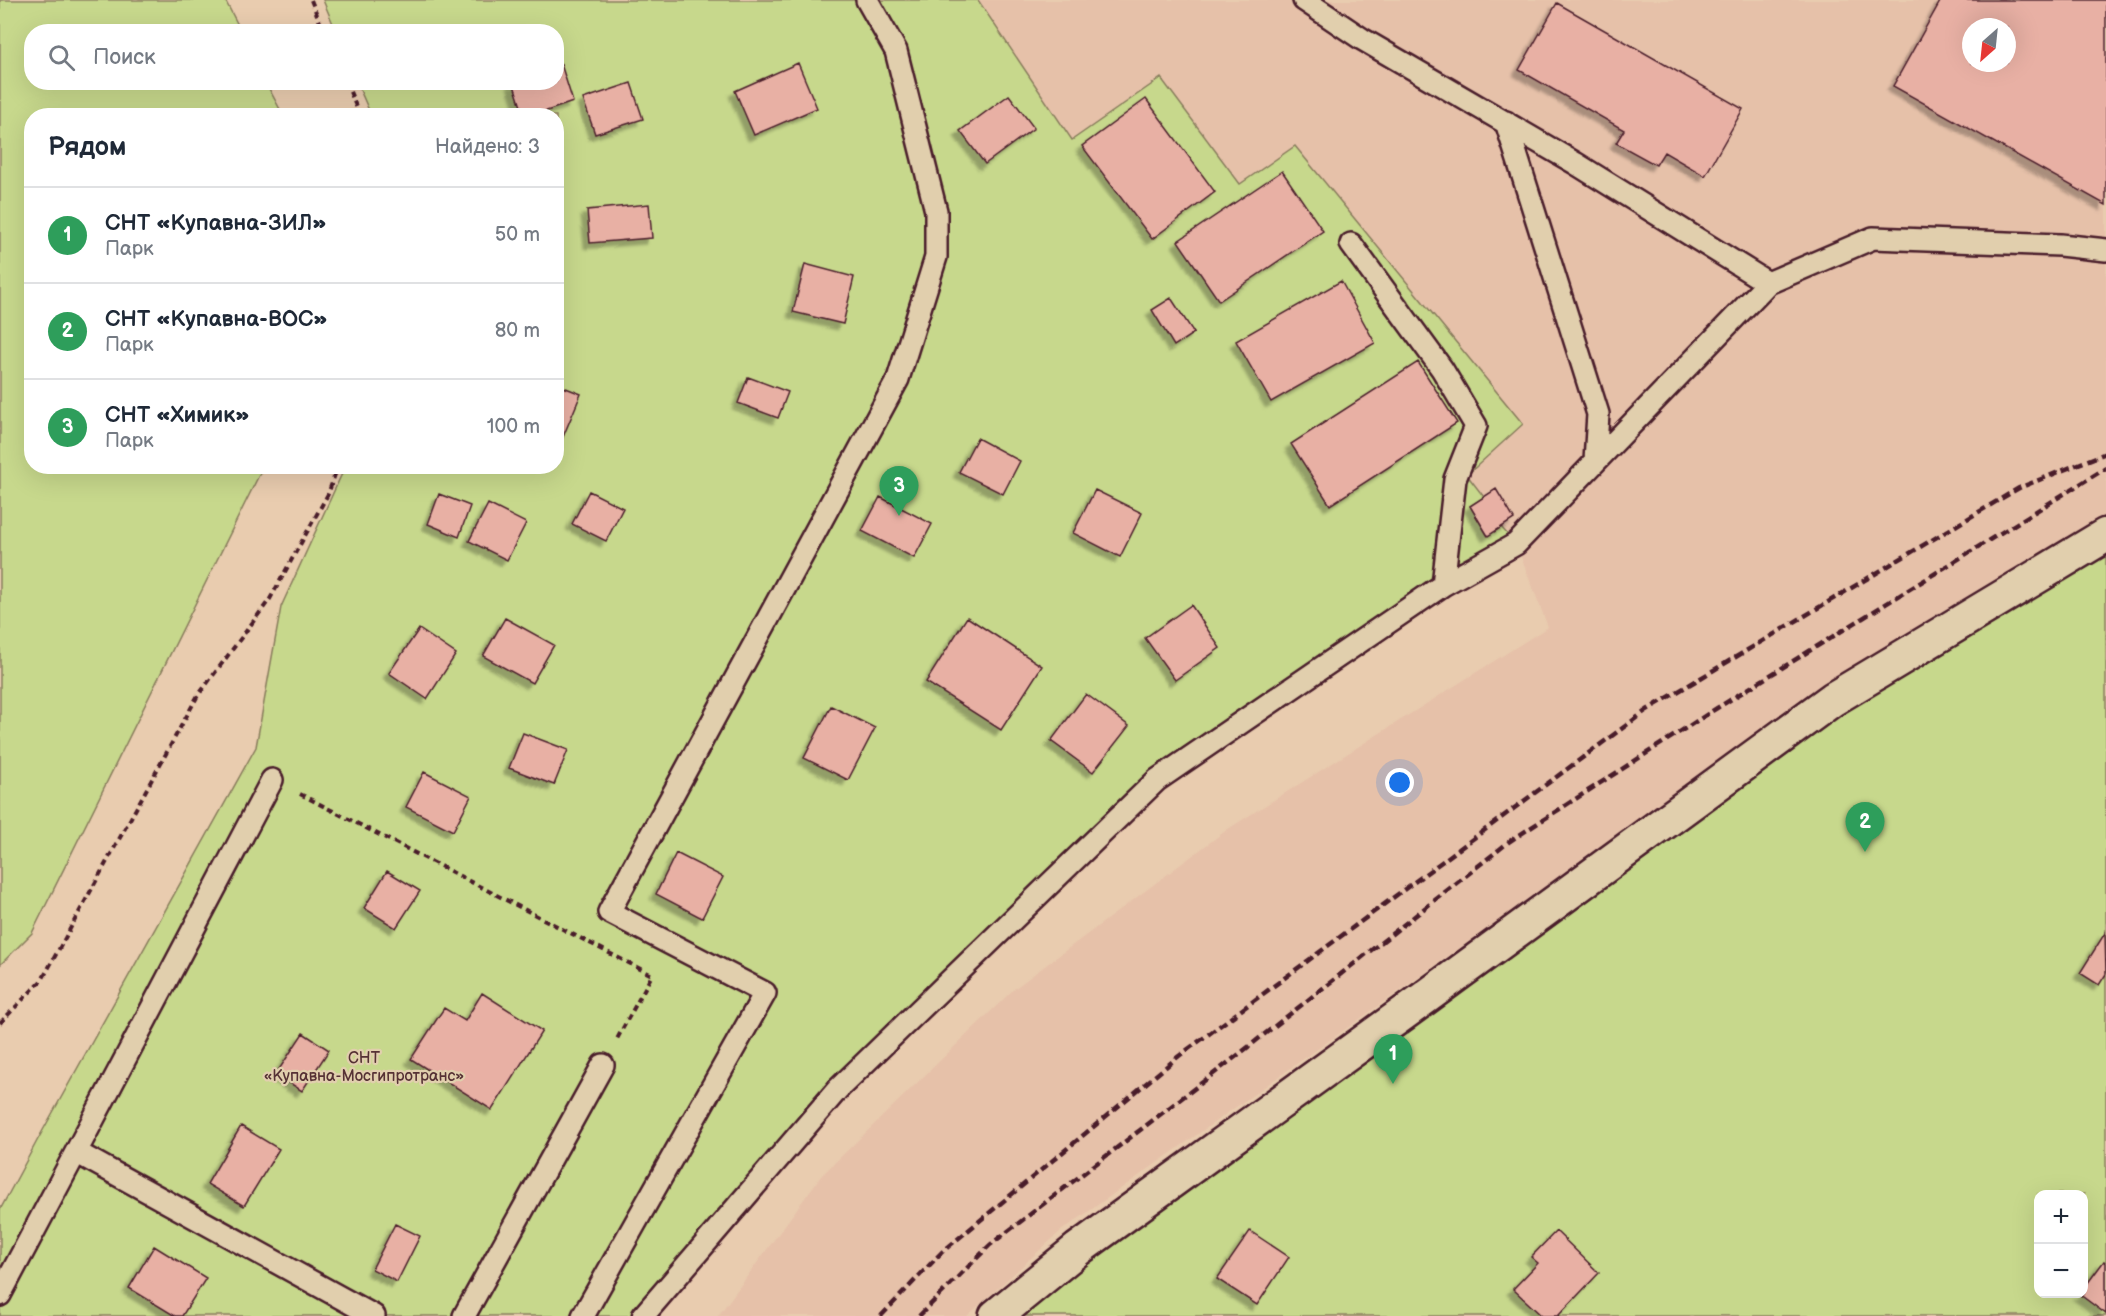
<!DOCTYPE html>
<html lang="ru">
<meta charset="utf-8">
<style>
body{margin:0;font-family:"Balsamiq Sans",sans-serif;background:#f2f2f3;color:#1f2937}
.controls{position:absolute;right:18px;bottom:18px;display:grid;overflow:hidden;border-radius:12px;box-shadow:0 6px 24px #0002}
.controls button{width:54px;height:54px;display:grid;place-items:center;padding:0;border:0;border-bottom:2px solid #e0e1e3;background:#fff;color:#1f2937;font:30px sans-serif}
.compass{position:absolute;left:1962px;top:18px;width:54px;height:54px;border-radius:50%;background:#fff;box-shadow:0 6px 24px #0002;rotate:207deg}
.you{position:absolute;left:1400px;top:783px;width:21px;height:21px;margin:-15px;border:4px solid #fff;border-radius:50%;background:#1a73e8;box-shadow:0 0 0 9px #1a73e833}
.badge{display:grid;place-items:center;width:39px;height:39px;border-radius:50%;background:#7c3aed;color:#fff;font-size:20px;font-weight:700}
.pin{position:absolute;translate:-50% -50px;filter:drop-shadow(0 2px 3px #0008)}
.pin::after{content:'';position:absolute;top:32px;width:21px;height:18px;background:inherit;clip-path:polygon(0 0,100% 0,50% 100%)}
.list{margin:0;padding:0;list-style:none}
h2{display:flex;justify-content:space-between;align-items:center;height:78px;margin:0;padding:0 24px;font-size:26px}
h2 small{font-size:20px;font-weight:400;color:#747a83}
.list li{display:grid;grid-template-columns:39px 1fr auto;gap:18px;align-items:center;box-sizing:border-box;height:96px;padding:0 24px;border-top:2px solid #e0e1e3}
.list b{display:block;font-size:22px;white-space:nowrap}
.list p{margin:0;font-size:20px;white-space:nowrap;color:#747a83}
.list em{font-size:20px;font-style:normal;color:#747a83}
.icon{flex:none;width:33px;height:33px;fill:none;stroke:currentColor;stroke-width:2;stroke-linecap:round;stroke-linejoin:round}
.map{position:relative;flex:none;width:2106px;height:1316px;overflow:hidden}
.search{position:absolute;background:#fff;box-shadow:0 6px 24px #0002;left:24px;top:24px;width:540px;height:66px;display:flex;align-items:center;gap:15px;box-sizing:border-box;padding:0 21px;border-radius:24px;color:#747a83;font-size:22px}
.panel{position:absolute;background:#fff;box-shadow:0 6px 24px #0002;left:24px;top:108px;width:540px;height:366px;border-radius:24px}
.map>svg:first-child{display:block}
.built{fill:#e6c1a9;fill-rule:evenodd}
.green{fill:#c7d88c;stroke:#887c5c;stroke-width:1.5;fill-rule:evenodd}
.building{fill:#e8b0a4;stroke:#4a1f2b;stroke-width:1.5;fill-rule:evenodd;filter:url(#shadow)}
.lines{fill:none;stroke-linecap:round;stroke-linejoin:round}
.lane-casing{stroke:#4a1f2b;stroke-width:26}
.street-casing{stroke:#4a1f2b;stroke-width:38}
.path{stroke:#4a1f2b;stroke-width:4;stroke-dasharray:6 4.5;stroke-linecap:butt}
.lane{stroke:#e1cfad;stroke-width:21}
.street{stroke:#e1cfad;stroke-width:33}
.rail{stroke:#4a1f2b;stroke-width:4.5;stroke-dasharray:9 4.5;stroke-linecap:butt}
.labels{text-anchor:middle;stroke-width:4.5;stroke-linejoin:round;paint-order:stroke}
.park-label{font-size:16px;fill:#563235;stroke:#e1cfad}
</style>
<div class="map">
<svg width="2106" height="1316" viewBox="0 0 2106 1316">
<defs>
<filter id="shadow"><feDropShadow dx="-5.5" dy="5.5" stdDeviation="1.5" flood-color="#0004"/></filter>
</defs>
<rect width="100%" height="100%" fill="#e9ccaf"/>
<filter id="ink" filterUnits="userSpaceOnUse"><feTurbulence type="fractalNoise" baseFrequency=".0167" numOctaves="2"/><feDisplacementMap in="SourceGraphic" scale="12" xChannelSelector="R" yChannelSelector="G"/><feConvolveMatrix kernelMatrix="1 2 1 2 8 2 1 2 1" color-interpolation-filters="sRGB"/></filter>
<g filter="url(#ink)">
<path class="built" d="M978,0H2106V519L1876,653L1061,1231L967,1316H718L821,1176L1014,989L1228,829L1548,627L1516,544L1488,536L1470,506L1467,475L1523,425L1294,146L1240,184L1161,78L1072,140ZM1971,27H2007V63H1971Z"/>
<path class="green" d="M0,0H225L241,31L32,32V82L266,83L283,115L32,116V466L263,467L32,933L0,965Z
M323,0H978L1072,140L1161,78L1240,184L1295,146L1523,424L1467,475L1484,497L1470,506L1487,535L1501,527L1516,544L1157,780L838,1089L643,1316H0V1210L37,1141L256,747L281,607L345,467L556,466V116L371,115L357,83L556,82V32L336,31Z
M2106,535V1316H996L1833,699ZM2038,1194H2084V1294H2038Z"/>
<path class="building" d="M1941,0H2106V205L1893,86ZM1971,27H2007V63H1971Z
M1557,3L1743,109L1705,176L1664,152L1656,165L1616,143L1624,130L1519,70Z
M798,63L817,108L754,135L735,91Z
M561,64L573,102L532,116H524L513,82H556V66Z
M631,83L643,119L595,134L583,99Z
M1009,95L1034,128L985,164L960,131Z
M1146,99L1215,192L1152,239L1082,146Z
M1282,171L1323,231L1219,301L1178,241Z
M649,204L652,238L590,243L587,210Z
M805,264L854,277L843,324L793,312Z
M1341,281L1375,343L1271,402L1236,341Z
M1171,298L1194,333L1174,346L1152,310Z
M1418,362L1457,423L1330,505L1291,444Z
M748,377L788,392L778,418L738,403Z
M556,384L581,394L560,444L556,442Z
M977,438L1020,461L1003,494L959,472Z
M1496,489L1514,519L1488,536L1470,506Z
M1095,490L1142,513L1120,557L1073,533Z
M589,491L623,508L606,541L572,524Z
M439,494L470,506L459,537L428,524Z
M880,497L932,524L914,558L862,531Z
M488,504L526,523L507,560L469,541Z
M1191,605L1220,648L1175,680L1145,638Z
M967,617L1042,666L1001,730L926,682Z
M505,618L554,645L532,683L483,656Z
M419,629L456,654L427,699L389,673Z
M1086,694L1129,726L1093,772L1051,741Z
M831,706L875,728L848,780L804,758Z
M523,733L568,750L554,785L509,768Z
M424,772L471,796L453,831L406,807Z
M676,853L723,877L702,918L656,894Z
M387,871L420,891L396,928L364,908Z
M2105,933L2106,974L2099,985L2080,973Z
M482,993L542,1031L492,1110L411,1059L444,1008L465,1021Z
M303,1033L329,1050L302,1091L276,1074Z
M241,1126L279,1149L244,1206L207,1184Z
M395,1224L420,1236L397,1282L372,1269Z
M1250,1231L1289,1257L1257,1305L1217,1279Z
M1556,1231L1599,1273L1558,1316H1542L1513,1289L1538,1263L1531,1257Z
M154,1246L206,1278L182,1316H175L129,1288Z
M2104,1261L2106,1263V1314L2079,1294H2084V1288Z"/>
<g class="lines">
<g class="lane-casing">
<path id="lane" d="M1304,0L1362,39L1575,163L1768,283
M1506,122L1598,414L1595,461
M1351,244L1442,369L1476,426L1455,479L1443,585
M76,1152L272,780
M0,1295L76,1152L374,1316
M464,1316L603,1065
M583,1316L765,993L609,912L898,379L936,257V211L896,51L867,0
M643,1316L838,1089L1157,780L1443,585L1516,544L1768,283L1873,238L2060,245L2106,250"/>
</g>
<g class="street-casing">
<path id="street" d="M996,1316L1078,1249L1415,1005L1833,699L2106,535"/>
</g>
<path class="path" d="M311,0L324,32
M346,82L360,116
M300,794L652,975L617,1039
M0,1023L42,980L197,697L270,599L328,494L338,466"/>
<use href="#lane" class="lane"/>
<use href="#street" class="street"/>
<path class="rail" d="M881,1316L942,1252L1179,1056L1647,710L2019,488L2106,453
M919,1316L990,1245L1238,1055L1510,841L1717,708L2106,468"/>
</g>
</g>
<g class="labels">
<g class="park-label">
<text x="364" y="1063">СНТ<tspan x="364" dy="18">«Купавна-Мосгипротранс»</tspan></text>
</g>
</g>
</svg>
<div class="controls">
<button>+</button>
<button>−</button>
</div>
<svg class="compass" viewBox="-18 -18 36 36"><path d="M0-13l5 13h-10z" fill="#e53935"/><path d="M0 13l5-13h-10z" fill="#747a83"/></svg>
<div class="you"></div>
<div class="pin badge" style="left:1393px;top:1084px;background:#2e9e5b">1</div>
<div class="pin badge" style="left:1865px;top:852px;background:#2e9e5b">2</div>
<div class="pin badge" style="left:899px;top:516px;background:#2e9e5b">3</div>
<div class="search"><svg class="icon" aria-label="search" viewBox="0 0 24 24"><circle cx="10" cy="10" r="6"/><path d="M15 15l6 6"/></svg>Поиск</div>
<section class="panel">
<h2>Рядом<small>Найдено: 3</small></h2>
<ul class="list">
<li><span class="badge" style="background:#2e9e5b">1</span><div><b>СНТ «Купавна-ЗИЛ»</b><p>Парк</p></div><em>50 m</em></li>
<li><span class="badge" style="background:#2e9e5b">2</span><div><b>СНТ «Купавна-ВОС»</b><p>Парк</p></div><em>80 m</em></li>
<li><span class="badge" style="background:#2e9e5b">3</span><div><b>СНТ «Химик»</b><p>Парк</p></div><em>100 m</em></li>
</ul>
</section>
</div>
